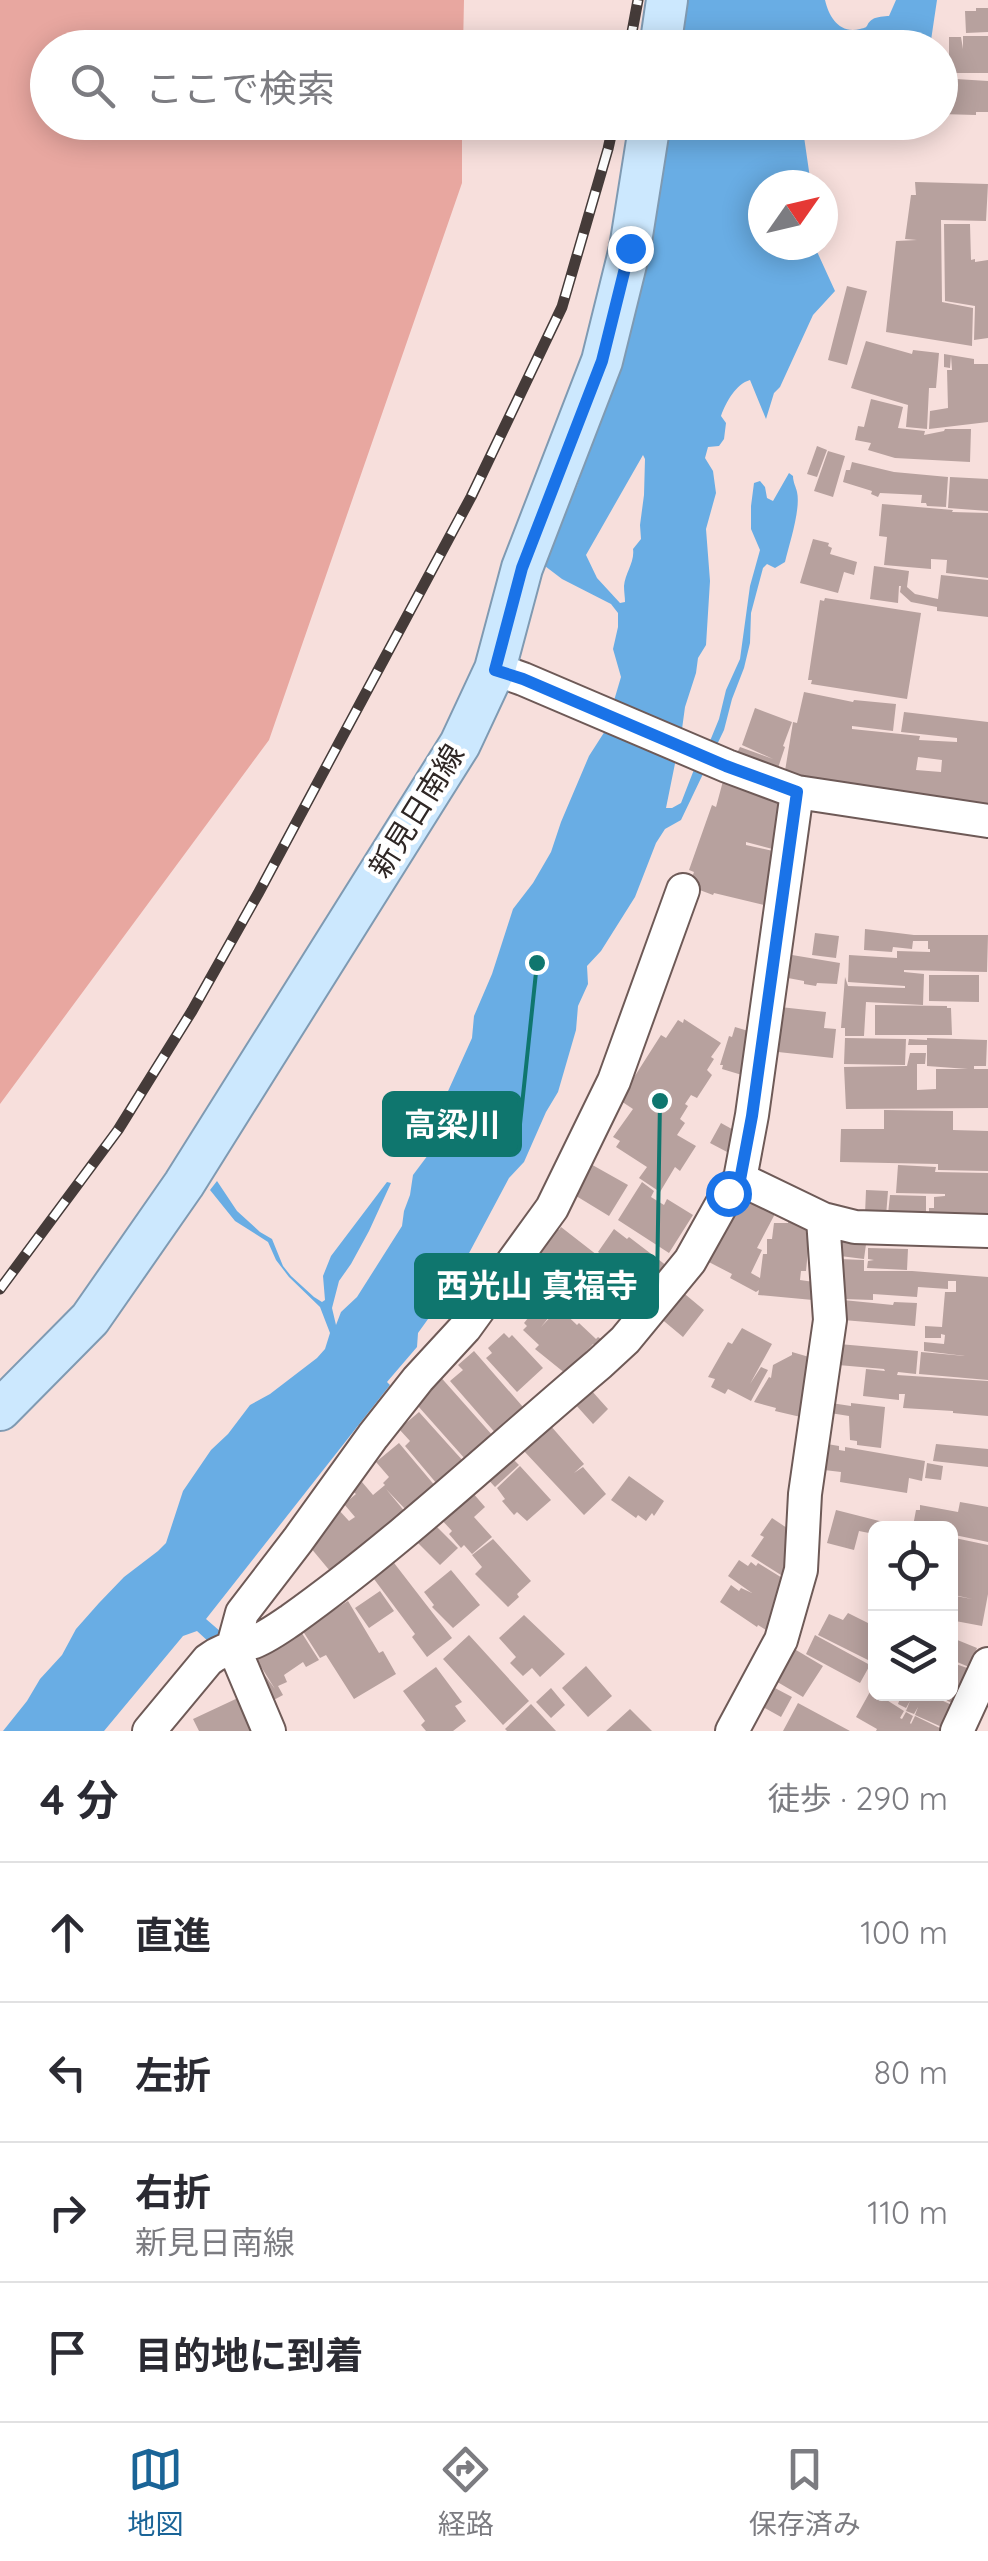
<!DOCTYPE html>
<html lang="ja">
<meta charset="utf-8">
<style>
body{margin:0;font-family:Quicksand,"Noto Sans JP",sans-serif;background:#f2f2f3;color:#2b2b33}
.controls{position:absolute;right:30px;bottom:30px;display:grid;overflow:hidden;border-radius:15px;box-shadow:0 5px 25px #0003}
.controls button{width:90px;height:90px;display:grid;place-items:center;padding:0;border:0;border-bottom:2px solid #e1e1e2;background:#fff;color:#2b2b33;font:50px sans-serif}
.compass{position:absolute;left:748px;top:170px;width:90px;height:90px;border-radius:50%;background:#fff;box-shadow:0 5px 25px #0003;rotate:56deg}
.stop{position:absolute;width:30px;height:30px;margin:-22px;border:8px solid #1a73e8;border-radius:50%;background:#fff}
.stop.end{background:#1a73e8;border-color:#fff;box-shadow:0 2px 10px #0008}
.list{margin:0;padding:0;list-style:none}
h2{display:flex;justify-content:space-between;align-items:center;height:130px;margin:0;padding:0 40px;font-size:42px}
h2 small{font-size:32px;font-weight:400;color:#7c7c81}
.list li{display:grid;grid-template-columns:65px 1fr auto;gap:30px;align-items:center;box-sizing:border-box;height:140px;padding:0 40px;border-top:2px solid #e1e1e2}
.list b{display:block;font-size:38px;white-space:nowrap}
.list p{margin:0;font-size:32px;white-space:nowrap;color:#7c7c81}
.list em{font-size:32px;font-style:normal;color:#7c7c81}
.icon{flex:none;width:55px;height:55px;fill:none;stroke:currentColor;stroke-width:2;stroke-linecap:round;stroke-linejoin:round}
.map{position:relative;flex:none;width:988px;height:1731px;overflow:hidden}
.search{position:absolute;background:#fff;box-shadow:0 5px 25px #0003;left:30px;right:30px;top:30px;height:110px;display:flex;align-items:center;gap:25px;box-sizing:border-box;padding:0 35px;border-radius:55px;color:#7c7c81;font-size:38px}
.sheet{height:690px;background:#fff}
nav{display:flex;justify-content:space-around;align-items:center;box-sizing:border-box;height:140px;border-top:2px solid #e1e1e2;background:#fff;font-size:28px;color:#7c7c81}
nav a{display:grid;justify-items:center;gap:5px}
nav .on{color:#1a6497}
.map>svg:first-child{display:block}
.green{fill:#e8a7a0}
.water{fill:#69ade4;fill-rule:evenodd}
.building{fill:#b7a19e;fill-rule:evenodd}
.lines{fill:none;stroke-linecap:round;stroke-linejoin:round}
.minor-casing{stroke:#6e5a57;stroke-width:36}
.major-casing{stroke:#7f9ab2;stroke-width:44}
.minor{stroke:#fff;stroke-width:32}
.major{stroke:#cce8fe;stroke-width:40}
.rail-casing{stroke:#453b39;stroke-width:11}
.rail{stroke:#fff;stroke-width:8;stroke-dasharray:22;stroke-linecap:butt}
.route{stroke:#1a73e8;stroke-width:12}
.labels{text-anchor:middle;stroke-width:9;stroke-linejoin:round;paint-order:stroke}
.street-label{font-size:30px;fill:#2f2725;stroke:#fff}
.leader{fill:none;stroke:#0f766e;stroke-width:4}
.callout-dot{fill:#0f766e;stroke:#fff;stroke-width:4}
.callout{fill:#0f766e;stroke:#0f766e;stroke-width:4}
.callout-label{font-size:32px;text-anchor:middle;font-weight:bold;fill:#fff}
</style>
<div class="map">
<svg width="988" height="1731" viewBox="0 0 988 1731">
<rect width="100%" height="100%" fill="#f7dfdc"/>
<path class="green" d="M0,0H464L463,47L48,48V122L462,123V183L269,740L0,1104Z"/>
<path class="water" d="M678,0H825C829,17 839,34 860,29C871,27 864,25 873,19C876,17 885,16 889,16L896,0H937L930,47H837L824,35L805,31L801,34L798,47L673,48Z
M666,123H802L811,185H763V245H814L835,291L813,315L780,387L774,393L766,419L750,380C736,384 726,402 721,416L726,423L724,439L719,446L708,447L705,458L713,471L716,493L706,529L710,581L706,645L698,658L696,673L685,707L682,729L666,808H672L681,803L695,767L710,741L719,719L726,690L740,659L750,586L760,550L751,529V506L754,483L760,481L765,487L767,498L773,501L789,473L793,476C793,482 796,487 797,492C801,509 789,545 785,562L775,568L767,564L763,568L751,613L750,643L744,668L732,699L724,730L681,820L665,829L656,843L635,897L601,951L587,966L588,984L578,1006L576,1030L558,1092L546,1112L524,1162L509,1178L451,1287L418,1333L417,1347L387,1382L390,1385L206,1619L221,1632L210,1643L197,1631L183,1636L104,1731H3L27,1701L40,1679L62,1655L76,1629L99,1603L124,1577L158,1551L166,1543L183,1491L211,1450L228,1434L250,1405L270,1394L317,1358L325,1349L330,1333L320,1307L289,1277L276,1260L268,1242L235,1221L210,1190L217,1181L237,1211L260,1232L272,1239L283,1266L291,1276L314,1297L322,1302L325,1300L323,1276L331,1256L387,1182L391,1183L369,1231L351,1264L339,1281L332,1308L336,1325L341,1312L357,1297L402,1226L404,1211L410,1195L413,1175L428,1155L435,1120L472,1038L474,1016L492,974L513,909L533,883L551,852L561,822L589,756L605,731L621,677L613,649L618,627V613L611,604L562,579L541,563L544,552L577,486L608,399ZM643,455L645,459L644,495L640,525L641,539L633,549C635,562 625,573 624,586C624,592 625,597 625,602L620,603L597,578L586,555Z"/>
<path class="building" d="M976,8H988V32L966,33L965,11H976Z
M963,36H988V73H949V37H961L963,49Z
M940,78L988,81V112H976V115L940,114Z
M915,182L988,184L986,221L941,220L942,302L973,308L972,346L886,332L896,241L917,240L905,239L911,195H916Z
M944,224H970L971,260L975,259V262L988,260V338L974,340L975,306L945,301Z
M847,286L867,291L847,365L828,360Z
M866,341L912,354L913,350L939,353L936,388H929L927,429L906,427L908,405L851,388Z
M944,354L974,359V364H988V422L929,429L930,411L948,408L947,370H952L951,356L950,368L944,367Z
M871,399L903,407L898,428L925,431L924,435L944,431L945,429H971L970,462L895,458L868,450L871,443L855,440L858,426L864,427Z
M817,446L827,450L817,477L807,474Z
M828,451L845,456L833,497L814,491Z
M852,462L894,472L948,477L946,507L927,506L926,503H921L922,495L880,493L878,497L871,494L872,491L843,482L846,470H850Z
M950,477L988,479V511L948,508Z
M882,504L953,510L952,512L988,513V578L946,573L947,560L931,559V569L884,565L887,537L879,536Z
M813,539L829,543L828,546L832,548L830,554L857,562L854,575L844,572L838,593L800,583Z
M874,566L909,571L907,587L915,594L938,599L941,575L988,580V617L937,611V607L911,602L900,592L901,586H899L898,603L870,599Z
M825,598L921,613L907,699L811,684L812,680H808L820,600L824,601Z
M804,692L853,702L854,700L896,704L893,731L852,726V729L920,736L919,740L957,742V738L901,732L904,712L988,722V807L784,777L793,722L797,723ZM918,757L942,760L941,772L916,770Z
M755,708L792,722L783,746L785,747L778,768L737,753L740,747L773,759L742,745Z
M723,781L780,803L778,808L781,809L780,851L746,842V845L773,851L764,905L714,893L713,895L689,886L694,872L689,870L712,805L716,807Z
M865,929L914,935H988L987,972L904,970V972L924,974L923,1005L866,1002L864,1036H845V1028H841L845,977L848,986L905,988V986L848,982L849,955L897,958V951L930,952V949H928V941H913L912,949L893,947L892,952L864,950Z
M815,933L839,936L836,958L812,955Z
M792,955L840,963L837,984L817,983L816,986L804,984V981L788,978Z
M929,975H979V1002L929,1001Z
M875,1005L947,1006V1008H951L952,1035H875Z
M780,1007L826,1012L824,1028L836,1029L833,1058L769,1051Z
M684,1019L721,1043L711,1057L714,1059L707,1070L712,1075L697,1098L691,1095L685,1104L688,1106L680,1119L685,1123L677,1135L696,1146L680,1171L675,1167L660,1192L639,1178L647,1167L616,1147L620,1141L613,1137L633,1109L615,1097L627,1079L631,1082L661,1035L666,1038L678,1020L683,1023Z
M735,1027L755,1033L742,1075L722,1069L723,1065H720L729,1036L732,1037Z
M845,1038L906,1039L905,1065L844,1064Z
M927,1038L987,1040L986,1066H974V1069H988V1108L846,1109L844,1067L907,1066L910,1053H926L925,1064H917V1090L936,1089V1069H968L927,1066V1045H908L909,1039L927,1040Z
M884,1110L953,1111V1130L988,1131V1171L938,1170V1164L840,1162L841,1129H884Z
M721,1123L739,1133L729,1153L710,1143Z
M580,1158L628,1185L609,1216L568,1191Z
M898,1165L936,1167L935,1172L988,1173V1220L929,1216V1208H934V1197L945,1196V1194L896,1193Z
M642,1182L654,1191L651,1197L664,1205L667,1199L693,1215L669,1253L618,1220Z
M866,1190L888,1191L886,1216L865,1214Z
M740,1194L776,1212L757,1248L762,1250L751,1273L760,1278L763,1254H767V1239H772L774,1223H788L789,1218L811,1220L806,1271H801L800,1280L814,1282L813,1300L758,1295L759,1290L756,1292L730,1278L732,1274L705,1260Z
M890,1195L926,1196V1216L888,1214Z
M555,1227L559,1230L561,1227L597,1255L575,1285L539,1258L542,1253L538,1250Z
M614,1229L627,1239L629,1237L667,1266L652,1293L598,1252Z
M841,1235L867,1237L864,1259L840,1256Z
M868,1248L908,1249L907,1270L867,1268L868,1261L874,1260L868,1259Z
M839,1259L864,1260V1271H912L988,1277V1380L919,1374L921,1352L965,1356L924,1351V1342L944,1344L945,1335L941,1334V1338H925V1326L942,1327L945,1292H956V1281H948V1289L918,1287L917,1297L873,1294V1300L843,1299Z
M680,1290L704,1310L683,1337L659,1317Z
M554,1297L573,1314L571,1316L558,1306L541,1327L559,1308L577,1325L579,1323L596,1339L598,1337L604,1341L598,1348L593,1344L566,1374L535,1349L539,1345L523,1330L527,1326L524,1323L533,1312L536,1315L535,1318Z
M843,1300L893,1305L894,1302L917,1303L915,1326L843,1320Z
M742,1328L772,1344L750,1384L761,1367L768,1370L751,1401L728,1389L725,1394L711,1387L715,1379L708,1377L728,1342L732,1344Z
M504,1333L509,1338L512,1335L543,1368L517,1392L486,1358L492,1353L488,1348Z
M839,1344L918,1351L916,1374L898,1372L897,1375L988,1381V1416L953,1413V1411L903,1408L905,1394H899V1400L863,1396L866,1369L885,1371L884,1369L838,1365Z
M474,1351L523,1407L525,1413L498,1436L450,1381L463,1370L458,1365Z
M792,1352L816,1359L805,1418L775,1411L776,1408L754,1402L769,1377L771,1378L773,1365L792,1355Z
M437,1373L493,1436L466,1460L410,1397Z
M591,1390L608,1409L593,1424L575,1404Z
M831,1403L851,1406V1403L885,1407L881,1448L857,1445V1441L850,1440L849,1416L830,1413Z
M419,1412L464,1462L437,1484L405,1446L410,1441L399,1429Z
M550,1425L584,1464L574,1473L583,1467L606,1494L584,1515L523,1450Z
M399,1443L436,1487L407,1511L386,1489L406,1513L335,1577L310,1547L337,1508L349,1521L355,1517L344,1504L356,1494L351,1490L362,1482L373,1495L385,1485L383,1483L389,1477L376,1462Z
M827,1444L839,1446V1450L845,1451V1447L925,1461L922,1481L909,1478L907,1493L840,1482L841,1472L824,1470Z
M936,1444L988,1449V1467L933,1461Z
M510,1456L519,1465L495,1487L483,1474Z
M927,1463L943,1466L941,1480L925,1478Z
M520,1466L551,1500L527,1521L517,1512L514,1515L502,1501L505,1499L497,1488Z
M629,1476L664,1501L654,1516L652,1513L646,1521L638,1515L636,1518L611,1500Z
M472,1492L485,1507L474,1517L492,1537L472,1554L464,1545L461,1548L449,1534L452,1531L439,1517Z
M960,1502L988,1507V1542L950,1534V1529L913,1526L916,1510H920V1505L958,1512Z
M836,1510L903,1527L902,1529H876V1547L871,1546L874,1534L859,1531L854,1550L827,1543Z
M772,1518L799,1536L797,1549L781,1575L751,1556L764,1537L760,1535Z
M434,1524L458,1548L440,1565L417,1542Z
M950,1537L988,1545V1594L982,1626L950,1620V1595L972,1599L950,1594Z
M493,1539L531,1581L517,1594L519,1597L508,1607L475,1574L482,1567L472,1555Z
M391,1559L452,1638L427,1657L412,1637L415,1634L371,1575Z
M739,1560L748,1566L751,1562L756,1566L758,1563L792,1584L766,1630L758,1625L757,1627L720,1602L731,1585L739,1591L741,1588L752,1593L728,1576Z
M451,1570L480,1605L453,1628L432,1607L434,1605L424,1592Z
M380,1591L394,1611L369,1628L355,1608Z
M348,1601L379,1653L383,1651L396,1674L354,1699L326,1655L320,1658L299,1625L315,1622Z
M848,1613L876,1627V1664L818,1635L829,1614L843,1620Z
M524,1615L565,1654L540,1677L532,1668L523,1676L510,1663L516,1657L499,1638Z
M298,1627L319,1660L306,1667L303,1662L284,1675L287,1682L278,1686L283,1695L270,1702L256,1672L261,1670L275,1689L253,1654Z
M469,1635L529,1701L503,1725L443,1659Z
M815,1635L870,1665L860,1683L806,1654Z
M950,1637L977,1648L969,1667L950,1659Z
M791,1647L823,1666L803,1697L774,1680Z
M950,1662L970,1669L954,1704L933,1694H950Z
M586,1666L612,1696L588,1717L562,1688Z
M436,1667L462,1702L455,1706L466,1721L453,1731H426L421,1725L425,1721L403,1691Z
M773,1687L792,1697L781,1717L763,1707Z
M551,1688L565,1705L551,1718L536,1702Z
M871,1690L904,1711L900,1718L902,1719L906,1712L913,1716L910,1723L911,1724L915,1716L946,1731H876L877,1729L856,1717Z
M897,1694H928L954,1706L944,1728L915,1715L918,1707L914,1714L906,1711L910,1701L906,1708L898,1704L901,1696Z
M240,1697L256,1731H199L193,1719Z
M798,1703L850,1731H783Z
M531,1704L556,1731H507L505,1729Z
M630,1709L652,1731H606Z"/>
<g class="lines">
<g class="minor-casing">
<path id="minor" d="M495,669L523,679L727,766L797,792L988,821
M740,1179L823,1219L855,1227L988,1231
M149,1731L208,1660C222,1649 234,1648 251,1643C264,1639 279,1628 291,1620C399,1543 497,1450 599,1364L625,1340L690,1261L728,1193L740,1179L752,1115L797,792
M269,1731L233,1646L242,1613L298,1540L373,1436L418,1379L465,1328L552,1208L614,1081L683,890
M732,1731L781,1640L801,1570L805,1494L830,1320L823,1219
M957,1731L988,1664"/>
</g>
<g class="major-casing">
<path id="major" d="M660,48L667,0
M0,1410L90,1319L184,1184L460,744L495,669L522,568L602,361L630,248L650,122"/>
</g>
<use href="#minor" class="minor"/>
<use href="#major" class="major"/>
<g class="rail-casing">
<path id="rail" d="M629,48L638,0
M0,1289L118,1130L192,1011L259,892L471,497L562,307L608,149L614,122"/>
</g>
<use href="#rail" class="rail"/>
</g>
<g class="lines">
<path class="route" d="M630,248L602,361L522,568L495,670L523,679L726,766L797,792L752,1116L740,1180L728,1193"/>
</g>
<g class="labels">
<g class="street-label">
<text transform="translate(417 811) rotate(-58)" y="10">新見日南線</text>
</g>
</g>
<path class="leader" d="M537 963L520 1124M660 1101L657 1286"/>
<g class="callout-dot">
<circle cx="537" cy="963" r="10"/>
<circle cx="660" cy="1101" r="10"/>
</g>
<g class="callout">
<rect x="384" y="1093" width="136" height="62" rx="10"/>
<rect x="416" y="1255" width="241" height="62" rx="10"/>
</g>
<g class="callout-label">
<text x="452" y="1136">高梁川</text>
<text x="537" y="1297">西光山 真福寺</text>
</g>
</svg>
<div class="controls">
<button><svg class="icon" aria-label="locate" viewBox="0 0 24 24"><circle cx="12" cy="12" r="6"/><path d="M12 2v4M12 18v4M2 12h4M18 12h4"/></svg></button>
<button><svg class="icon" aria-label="layers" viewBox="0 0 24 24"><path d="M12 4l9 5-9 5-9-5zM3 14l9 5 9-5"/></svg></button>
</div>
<svg class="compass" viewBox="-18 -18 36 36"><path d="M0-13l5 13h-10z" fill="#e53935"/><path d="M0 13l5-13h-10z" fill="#7c7c81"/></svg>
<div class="stop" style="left:728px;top:1193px"></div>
<div class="stop end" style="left:630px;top:248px"></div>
<div class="search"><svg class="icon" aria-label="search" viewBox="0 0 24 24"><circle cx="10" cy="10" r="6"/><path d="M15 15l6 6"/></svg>ここで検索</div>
</div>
<section class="sheet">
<h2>4 分<small>徒歩 · 290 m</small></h2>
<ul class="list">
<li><svg class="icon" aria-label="ahead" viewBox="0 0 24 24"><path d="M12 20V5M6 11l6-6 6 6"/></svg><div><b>直進</b></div><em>100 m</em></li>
<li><svg class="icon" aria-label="left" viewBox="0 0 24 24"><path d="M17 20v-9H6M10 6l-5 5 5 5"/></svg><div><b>左折</b></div><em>80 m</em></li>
<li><svg class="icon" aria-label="right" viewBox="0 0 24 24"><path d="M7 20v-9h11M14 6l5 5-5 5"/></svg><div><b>右折</b><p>新見日南線</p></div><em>110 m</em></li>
<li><svg class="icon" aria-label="arrive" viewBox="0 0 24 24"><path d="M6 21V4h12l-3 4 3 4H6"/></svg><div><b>目的地に到着</b></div></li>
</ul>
</section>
<nav>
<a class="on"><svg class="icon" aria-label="map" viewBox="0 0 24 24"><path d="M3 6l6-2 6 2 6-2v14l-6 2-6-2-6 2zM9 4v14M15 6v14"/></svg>地図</a>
<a><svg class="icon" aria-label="directions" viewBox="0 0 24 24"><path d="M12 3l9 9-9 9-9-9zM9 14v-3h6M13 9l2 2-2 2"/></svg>経路</a>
<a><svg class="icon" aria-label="saved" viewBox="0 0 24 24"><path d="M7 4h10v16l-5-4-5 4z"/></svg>保存済み</a>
</nav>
